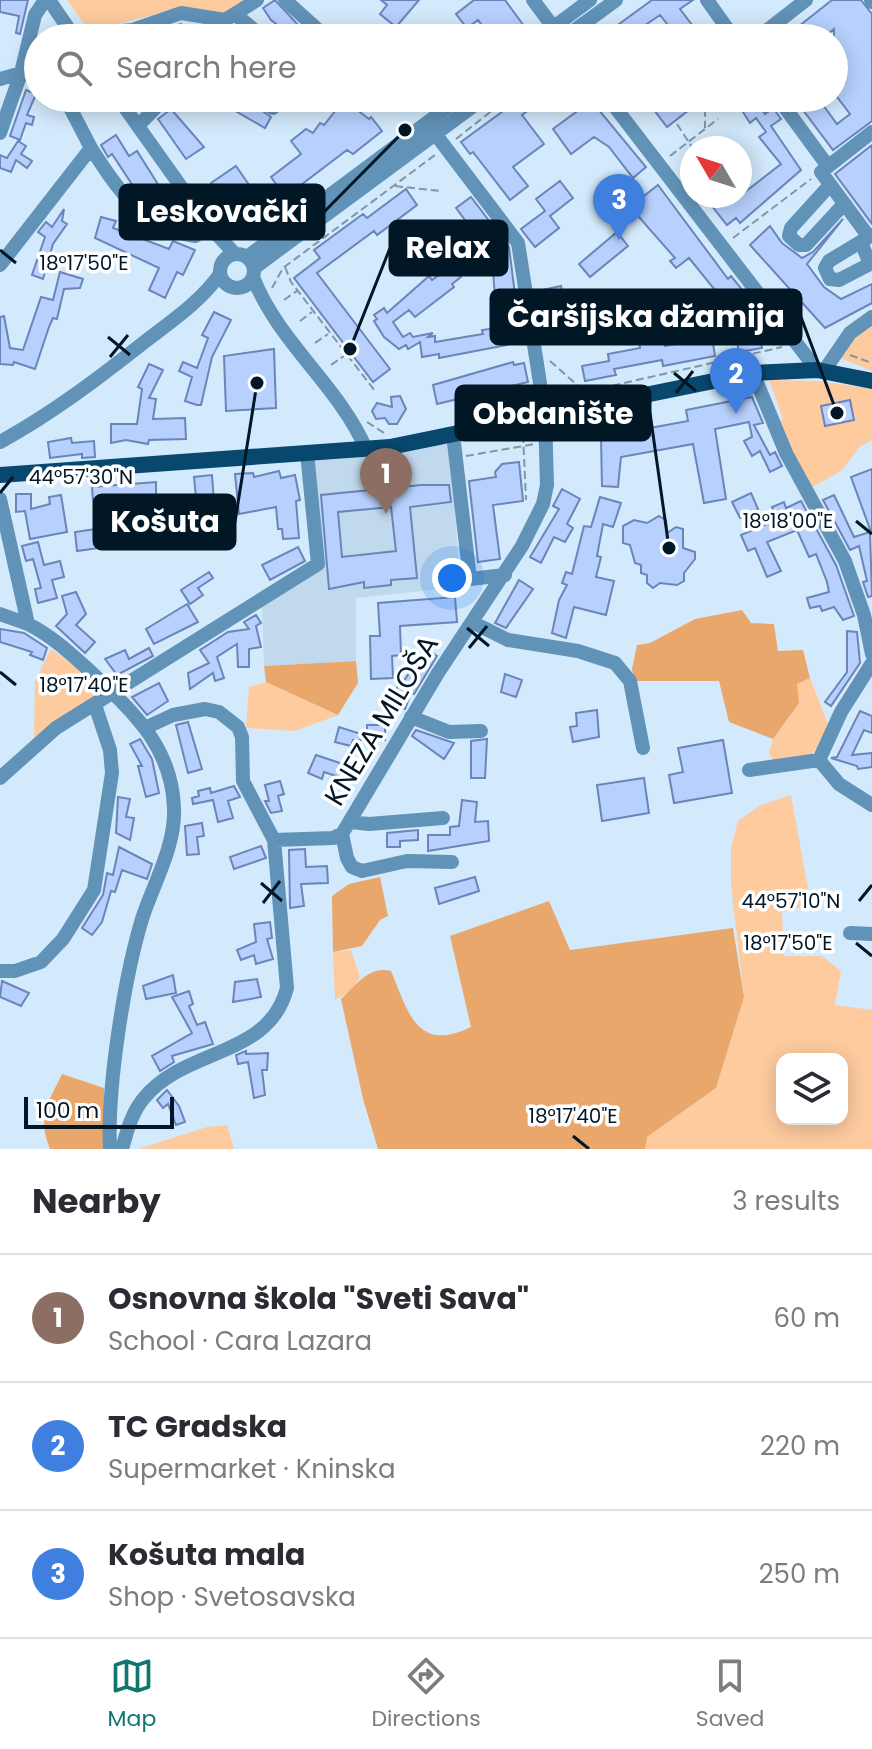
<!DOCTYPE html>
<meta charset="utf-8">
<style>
body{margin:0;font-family:Poppins,sans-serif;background:#f2f2f3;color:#2b2b33}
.controls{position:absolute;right:24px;bottom:24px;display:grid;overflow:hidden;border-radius:16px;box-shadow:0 4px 20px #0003}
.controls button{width:72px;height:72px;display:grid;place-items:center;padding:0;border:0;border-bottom:2px solid #e1e1e2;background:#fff;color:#2b2b33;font:40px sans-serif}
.compass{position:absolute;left:680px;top:136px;width:72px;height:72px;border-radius:50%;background:#fff;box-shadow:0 4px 20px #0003;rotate:309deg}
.scale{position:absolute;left:24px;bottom:20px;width:150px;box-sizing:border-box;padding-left:8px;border:4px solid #011726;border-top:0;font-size:22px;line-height:28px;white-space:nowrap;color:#011726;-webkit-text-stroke:6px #fff;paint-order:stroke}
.you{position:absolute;left:452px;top:578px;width:28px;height:28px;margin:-20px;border:6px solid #fff;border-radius:50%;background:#1a73e8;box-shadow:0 0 0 12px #1a73e833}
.badge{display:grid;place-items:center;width:52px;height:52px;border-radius:50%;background:#0f766e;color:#fff;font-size:26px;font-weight:700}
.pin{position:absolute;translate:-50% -66px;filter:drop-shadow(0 2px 4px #0008)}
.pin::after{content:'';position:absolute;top:42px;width:28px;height:24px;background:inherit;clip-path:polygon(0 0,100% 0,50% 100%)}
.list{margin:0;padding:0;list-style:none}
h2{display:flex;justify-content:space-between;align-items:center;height:104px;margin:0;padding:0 32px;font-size:34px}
h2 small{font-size:26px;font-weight:400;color:#7c7c81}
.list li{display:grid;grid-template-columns:52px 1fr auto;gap:24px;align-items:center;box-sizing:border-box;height:128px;padding:0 32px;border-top:2px solid #e1e1e2}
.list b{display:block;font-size:30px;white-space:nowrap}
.list p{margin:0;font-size:26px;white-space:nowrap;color:#7c7c81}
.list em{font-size:26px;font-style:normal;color:#7c7c81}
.icon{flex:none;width:44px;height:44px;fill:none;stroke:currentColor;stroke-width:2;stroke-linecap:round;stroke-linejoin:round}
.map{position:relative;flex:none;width:872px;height:1149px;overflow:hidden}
.search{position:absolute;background:#fff;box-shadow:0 4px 20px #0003;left:24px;right:24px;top:24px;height:88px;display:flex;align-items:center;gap:20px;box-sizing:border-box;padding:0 28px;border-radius:44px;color:#7c7c81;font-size:30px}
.sheet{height:488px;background:#fff}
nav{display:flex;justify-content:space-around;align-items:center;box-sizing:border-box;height:112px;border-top:2px solid #e1e1e2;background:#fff;font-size:22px;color:#7c7c81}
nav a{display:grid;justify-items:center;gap:4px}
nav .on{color:#0f766e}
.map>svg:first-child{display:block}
.built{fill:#c0d9ed}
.green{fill:#fecb9f;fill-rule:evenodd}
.forest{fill:#eaa76b}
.building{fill:#b7d0fd;stroke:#6985b9;stroke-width:2;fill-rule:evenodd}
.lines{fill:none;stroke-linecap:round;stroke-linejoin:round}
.path{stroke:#7f96a6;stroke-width:2;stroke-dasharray:8 4;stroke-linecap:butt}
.minor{stroke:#6192b7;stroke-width:14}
.major{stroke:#08486e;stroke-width:16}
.ticks{fill:none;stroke:#011726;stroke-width:3}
.labels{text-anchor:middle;stroke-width:7;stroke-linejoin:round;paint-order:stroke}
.street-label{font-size:28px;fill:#011726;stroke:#fff}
.ticks-label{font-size:20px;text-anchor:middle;fill:#011726;stroke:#fff;stroke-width:7;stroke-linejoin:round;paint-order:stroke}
.leader{fill:none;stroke:#011726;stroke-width:3}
.callout-dot{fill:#011726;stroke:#fff;stroke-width:3}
.callout{fill:#011726;stroke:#011726;stroke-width:3}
.callout-label{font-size:30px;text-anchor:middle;font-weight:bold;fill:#fff}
</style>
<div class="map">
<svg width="872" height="1149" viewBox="0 0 872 1149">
<rect width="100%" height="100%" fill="#d3eafc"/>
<path class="built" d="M451,443L460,587L356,598V661L264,666L262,606L321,569L312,460Z"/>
<path class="green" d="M67,0H248L224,13L182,7L103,28L85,25Z
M872,323V371L841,358L851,341Z
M769,380L820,381L872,389V440L861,446L841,471L811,488L778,422L783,419Z
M51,649L77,668L97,695L34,738L35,681Z
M810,678L829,727L810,758L773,760L769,753L773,739L789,718L797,684Z
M266,682L338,715L295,731L246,728L249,687Z
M791,795L811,905L782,912L784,956H822L841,971L835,1005L872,1010V1149H645L646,1138L716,1088L744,997L731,885V847L738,821L759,806ZM782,1059H842V1119H782Z
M351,950L360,977L351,991L335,1000L333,952Z
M227,1125L234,1149H138L207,1127Z"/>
<path class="forest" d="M742,610L751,623L774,624L778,651L803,650L810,678L797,684L799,703L773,739L729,722L719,681H634L632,669L637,645L650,643L695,619Z
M356,661L358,683L338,715L266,682L264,666Z
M380,877L388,916L380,920L362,946L333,952L332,896L349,884Z
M549,901L570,950L733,928L744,997L716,1088L647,1137L645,1149H378L363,1099L341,999C356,986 368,965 391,971C409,1014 417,1053 471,1027L450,936Z
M62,1074L104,1088V1149H50C37,1118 48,1103 62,1074Z"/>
<path class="building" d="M0,0H28L20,34L16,33L19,16L0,12Z
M275,0L300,27L292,36L271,20L263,8Z
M381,0H419L396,27L380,14L387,5Z
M474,0H505L524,26L508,38H491L478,20L467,28L456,14Z
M652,0H693L680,9L699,34L694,38H678L660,15L626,38H600Z
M832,0H861L872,14V121L833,150L794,98H832L823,105L837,124L850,114L834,93V29L823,38H784Z
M181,24L182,28L201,26L202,38H139Z
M26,90L36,94L27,115L34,117L32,125L26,123L20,140L10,136Z
M230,98H244L271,117L265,128L225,105Z
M521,98H545L522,115L544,144L513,167L528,186L510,200L473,152L470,154L461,142Z
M565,98H589L646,167L633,178L609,147L594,137L571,154L553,129L576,112Z
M671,98H687L694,106L667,127L651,106L659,100L662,104Z
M734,98H753L765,114L773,108L781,119L771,126L801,170L740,223L736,218L727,225L704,196H733L736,199L781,164L759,137L766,132L756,118L750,123Z
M344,100L369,119L371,117L382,131L353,154L347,150L285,197L271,177L301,154L291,141L306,129L313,133L320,123L324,125Z
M171,109L204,147L186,159L158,119Z
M116,135L129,156L137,151L178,216L172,219L152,208L141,198L112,154L108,157L101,145Z
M18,141L26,146L21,154L32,161L27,168L16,160L11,172L0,168V155L7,158Z
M872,145V224L835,174Z
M236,166L267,211L241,228L211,183Z
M560,181L573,198L550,216L559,228L535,247L521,229L545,211L536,199Z
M658,185L728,279L731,276L753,303L762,348L739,352L733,321L729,322L708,296L715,290L689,258L676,268L670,261L675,258L630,207Z
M406,189L417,205L377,235L374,231L317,273L390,369L373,382L294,278L320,258L314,250L363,214L367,218Z
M471,197L509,247L520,334L513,335L514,340L506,342L507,345L439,358V354L422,357L420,342L408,349L406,345L399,349L384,337L374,321L377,319L374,315L384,308L387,313L429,276L432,280L455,263L461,277L452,284L454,287L415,317L409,310L393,322L403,337L410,333L413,337L433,333L428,337L435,336V342L483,334L482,330L505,327L503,311L496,312L492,256L456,208Z
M64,209L62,221L67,224L53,244L43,279L32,275L45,237L38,232L46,222L52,227Z
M101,217L116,221L113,228L169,249L173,241L195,250L183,275L177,272L165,298L149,290L159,268L95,238Z
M843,219L807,264L824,287L841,299L872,284V303L825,328L750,245L770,226L782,243L802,258L813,252Z
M617,232L628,246L590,277L579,264Z
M60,272L83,279L80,288L64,289L57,319L53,318L49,327L35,369L14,362L13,365L0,364V317L4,316L10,348L23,350L41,297L53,300Z
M561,286L571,329L552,334L542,290Z
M214,312L231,320L212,357L201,405H197L185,401L192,377L179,371L183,362L197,368L208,338L202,335Z
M663,336L665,346L712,337L715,356L663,366L662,360L614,369L616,375L585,381L582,366L609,361L608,354L640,348L639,340Z
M274,349L276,408L226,411L224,356Z
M513,362L514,365L524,363L528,382L437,404L433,385Z
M149,364L163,370L149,398L156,399L153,419L185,418L186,439L149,440L148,444L126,440L111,443V424H137L142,389L138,387Z
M400,396L406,409L397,424H389L385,418L376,419L372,411L377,403L392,407L391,397Z
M752,397L763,423L754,425L770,455L775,452L782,466L770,472L760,451L752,456L744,441L752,437L749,422L715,429L726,499L704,503L693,444L621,457L618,487L602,486L601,437L688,421L686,410Z
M850,400L854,420L825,426L821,406Z
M71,438L72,443L94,441L95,457L82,458V454L50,458L48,442Z
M519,462L523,501L493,505L500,559L478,562L469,481L496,477L495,472L502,464Z
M872,469V532H871L851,477Z
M279,471L281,478L295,475L300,500L296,501L299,538L283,539L282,529H278L276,507L239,514L235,474L253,473L254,477Z
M212,475L216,528L203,529L202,498H196L194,477Z
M156,482V540H138L134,500L93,501L92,487Z
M421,485H449L451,502L410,507L417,578L391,580V585L364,588V582L329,589L321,495ZM391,507L396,551L342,557L338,512Z
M562,489L580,499L567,524L573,528L565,542L554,537L541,563L530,557L559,509L553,506Z
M751,493L758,509L740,518L732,502Z
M16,494H31V509L50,504L49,497L61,495L67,532L30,539L25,511L16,512Z
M834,495L854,537L870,532L872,596L868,597L863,582L867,581L859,546L850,550L823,500Z
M600,497L621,503L613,527L603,524L597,556L601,557L596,577L614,581L606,615L574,607L566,638L552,633L559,600L567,585L562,583L566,572L572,574L584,526L591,527Z
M801,501L836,565L854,616L843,620L834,607L822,611L820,606L810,608L807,598L829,592L827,582L816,554L809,557L797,530L767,542L781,571L767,577L755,548L748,551L741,535L774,521L777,518L772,507L784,502L786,508Z
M659,516L666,520L667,533L676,527L683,529V548L695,552V559L684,573V581L677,585L660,583L653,588L647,583V575L641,573V565L635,563L630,545L623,543V526L634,520L647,523Z
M96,529L99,548L77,551L75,532Z
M38,542L44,565L60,561L64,577L52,580L57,598L38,603L35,589L41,588L33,559L26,561L22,546Z
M298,547L305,561L270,580L262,565Z
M209,572L213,578L198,588L203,595L190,604L181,590Z
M519,580L533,589L506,628L495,623Z
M76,592L86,614L76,625L95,642L85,653L56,626L67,614L62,596Z
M455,597L457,622L400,626L401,655L392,656L393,678L371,679L370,636H380L378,603Z
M187,604L198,622L154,644L146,629Z
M256,615L261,623L256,626L261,647L249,649V667H238L237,644L217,657L224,678L215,681L213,673L190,689L188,673L209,663L200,650L228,632L249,629L244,622Z
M0,629L24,633L47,648L43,660L30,655L32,652L0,642Z
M847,631L857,632L860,663L831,706L825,702L847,672Z
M149,648L153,656L117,675L105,659L125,650L129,659Z
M425,648L437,656L414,694L411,693L405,709L391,704L402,675V684Z
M505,674L522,680L516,697L501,692Z
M159,683L168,701L147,715L132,697Z
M597,710L599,737L573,742L570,727L577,726L576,713Z
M860,711L872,716V733L864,730L852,755L872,753V767L858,769L857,766L831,758L837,757Z
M188,722L202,769L188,773L176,725Z
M367,725H385V740H353L351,746L335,742L339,727L367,736Z
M416,730L454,743L444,759L412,736Z
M140,739L152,759L159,793L146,797L138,766H142L130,744Z
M487,739L485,778H471V741Z
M723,740L732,793L674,803L669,775L683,772L678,748Z
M316,755L352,767L348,780L324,772L322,779L308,773Z
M644,778L649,813L602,821L597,785Z
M280,781L284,794L278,796L282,811L271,813L265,801H269L265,785Z
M234,786L240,797L228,801L233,818L218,822L213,800L193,804L192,798L199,796L198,791L210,788L211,793Z
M118,797L130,799L126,817L134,818L130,840L116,833Z
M462,800L477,802L475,822L488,821L489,841L428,851V835H450V827L459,826Z
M202,823L204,836L197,837L199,854L187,855L185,826Z
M418,830V840L400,841V847H387V833Z
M261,846L266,858L234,869L230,857Z
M119,847L152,864L147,879L122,870L115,892L111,891L102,922L92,935L82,928L103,895L107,873L113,875Z
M305,849L306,867L327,866L328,883L301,884L304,906L290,908L289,850Z
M475,877L479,891L439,904L435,888Z
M270,922L272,938L267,939L273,959L256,964L254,955L241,960L237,950L256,942L254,924Z
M173,975L176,993L146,999L143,986Z
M257,979L261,997L233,1002L235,982Z
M2,981L29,993L21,1006L0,997Z
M189,991L193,1004L189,1006L197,1025L205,1022L213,1044L172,1056L174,1062L160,1071L152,1056L192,1033L172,997Z
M246,1051V1054L268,1053L267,1070H262L265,1095L254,1098L248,1062L238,1064L236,1055Z
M167,1090L179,1106L185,1122L176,1125L168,1104L163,1108L157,1100Z"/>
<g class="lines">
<path class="path" d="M700,98L705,108V128
M677,124L692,147
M456,139L508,98
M670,156L718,119
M395,186L440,191
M733,238L811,179
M285,267L291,282L375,391
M272,288L283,268L435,155
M284,300L297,291
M300,321L312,312
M315,343L328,334
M850,355L872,363
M550,361L584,391
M331,365L344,356
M554,399L782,347
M500,411L533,403
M367,422L384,433
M523,435L526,500
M466,456L535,444
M397,459L399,482"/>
<path class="minor" d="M49,0L75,38
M285,0L327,38
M533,0L557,32
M707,0L734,38
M871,0L872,2
M236,15L264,38
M73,36L132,30L181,13L225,20L257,0
M213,38L225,20
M539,38L590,0
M564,38L616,0
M757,38L806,0
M0,79L21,73L38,76
M118,98L209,226L235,254
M257,98L273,108
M608,98L817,370
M778,98L827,165
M138,126L165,98
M0,133L21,73L35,15L45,0
M91,148C116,187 144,230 195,236L209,226
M830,185L791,228L789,236L799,245H806L844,204
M869,237L821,172L872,132
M861,242L870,264L839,280L830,279L825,268L829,261L872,235
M220 271a17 17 0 1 1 34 0a17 17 0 1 1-34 0Z
M247,257L460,98
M0,265L91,148L65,98
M254,268L484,98
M253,277C278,342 339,386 366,449
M824,371L850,333L872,317
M753,373L786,453L845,561L864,615L872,654
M453,434L470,579L505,575
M0,442C53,413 100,377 147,340C173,320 201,301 220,274
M0,499L28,624C52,636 71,654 91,672C132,711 172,746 174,808C176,845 153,885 142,919C124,979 107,1088 110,1149
M0,614L28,624
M472,622L508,640L578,651L615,663L630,681L643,748
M872,663L841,712L819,760L839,784L872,805
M411,717L449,732L481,731
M749,770L819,760
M0,778L56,728L318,564L307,453
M351,822L369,824L443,818
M342,834L347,858L352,867L362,871L407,861L452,862
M274,840L333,838L342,834L438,673L522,546L543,504L547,485L545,415L518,243L427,123
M850,933L872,934
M0,971H15L41,962L63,939L94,890L112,773L110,750L95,705
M122,1149C127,1131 132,1112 144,1098C186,1047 269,1058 287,988L274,840L243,781L242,737L238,727L219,712L205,709L173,715L147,727"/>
<path class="major" d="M0,475L390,447L753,373L817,370L872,381"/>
</g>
<path class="ticks" d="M0,250L16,263M108,337L130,355M110,357L128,335M674,373L696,391M676,393L693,371M0,493L13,477M856,521L872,534M467,628L489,646M469,648L487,626M0,672L16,685M261,883L282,901M859,901L872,885M263,903L280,881M856,943L872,956M573,1136L589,1149"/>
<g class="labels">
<g class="street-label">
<text transform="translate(381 720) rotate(-59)" y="10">KNEZA MILOŠA</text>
</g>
</g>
<g class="ticks-label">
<text x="84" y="270">18°17'50"E</text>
<text x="81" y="484">44°57'30"N</text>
<text x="788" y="528">18°18'00"E</text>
<text x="84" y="692">18°17'40"E</text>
<text x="791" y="908">44°57'10"N</text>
<text x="788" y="950">18°17'50"E</text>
<text x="573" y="1123">18°17'40"E</text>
</g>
<path class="leader" d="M405 130L324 212M350 349L390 248M837 413L801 317M669 548L650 413M257 383L235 522"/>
<g class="callout-dot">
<circle cx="405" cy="130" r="8"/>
<circle cx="350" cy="349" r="8"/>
<circle cx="837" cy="413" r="8"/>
<circle cx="669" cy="548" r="8"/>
<circle cx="257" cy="383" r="8"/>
</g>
<g class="callout">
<rect x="120" y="185" width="204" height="54" rx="8"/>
<rect x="390" y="221" width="117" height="54" rx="8"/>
<rect x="491" y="290" width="310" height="54" rx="8"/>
<rect x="456" y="386" width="194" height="54" rx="8"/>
<rect x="94" y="495" width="141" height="54" rx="8"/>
</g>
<g class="callout-label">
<text x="222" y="222">Leskovački</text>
<text x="448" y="258">Relax</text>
<text x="646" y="327">Čaršijska džamija</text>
<text x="553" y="424">Obdanište</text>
<text x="165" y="532">Košuta</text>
</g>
</svg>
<div class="controls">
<button><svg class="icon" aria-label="layers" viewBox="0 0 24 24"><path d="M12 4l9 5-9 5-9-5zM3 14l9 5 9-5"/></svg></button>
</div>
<svg class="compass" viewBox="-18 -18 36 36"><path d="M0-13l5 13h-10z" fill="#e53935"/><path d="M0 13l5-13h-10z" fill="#7c7c81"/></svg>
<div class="scale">100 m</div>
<div class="you"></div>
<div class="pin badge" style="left:386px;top:514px;background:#8d6e63">1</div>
<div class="pin badge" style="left:736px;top:414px;background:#3f7fe0">2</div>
<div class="pin badge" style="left:619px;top:240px;background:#3f7fe0">3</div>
<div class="search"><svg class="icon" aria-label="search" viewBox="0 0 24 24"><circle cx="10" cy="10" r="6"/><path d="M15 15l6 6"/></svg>Search here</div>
</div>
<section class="sheet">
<h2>Nearby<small>3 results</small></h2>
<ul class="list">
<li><span class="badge" style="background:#8d6e63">1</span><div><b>Osnovna škola &quot;Sveti Sava&quot;</b><p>School · Cara Lazara</p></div><em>60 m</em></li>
<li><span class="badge" style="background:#3f7fe0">2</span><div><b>TC Gradska</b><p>Supermarket · Kninska</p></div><em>220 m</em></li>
<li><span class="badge" style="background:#3f7fe0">3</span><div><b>Košuta mala</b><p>Shop · Svetosavska</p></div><em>250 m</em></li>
</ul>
</section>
<nav>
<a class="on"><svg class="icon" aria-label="map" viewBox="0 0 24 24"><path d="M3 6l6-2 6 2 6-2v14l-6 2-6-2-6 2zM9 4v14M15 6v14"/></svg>Map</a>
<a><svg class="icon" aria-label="directions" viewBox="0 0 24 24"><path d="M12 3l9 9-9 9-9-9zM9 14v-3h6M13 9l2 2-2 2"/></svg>Directions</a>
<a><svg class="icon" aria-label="saved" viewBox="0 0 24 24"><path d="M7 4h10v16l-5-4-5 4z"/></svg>Saved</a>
</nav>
